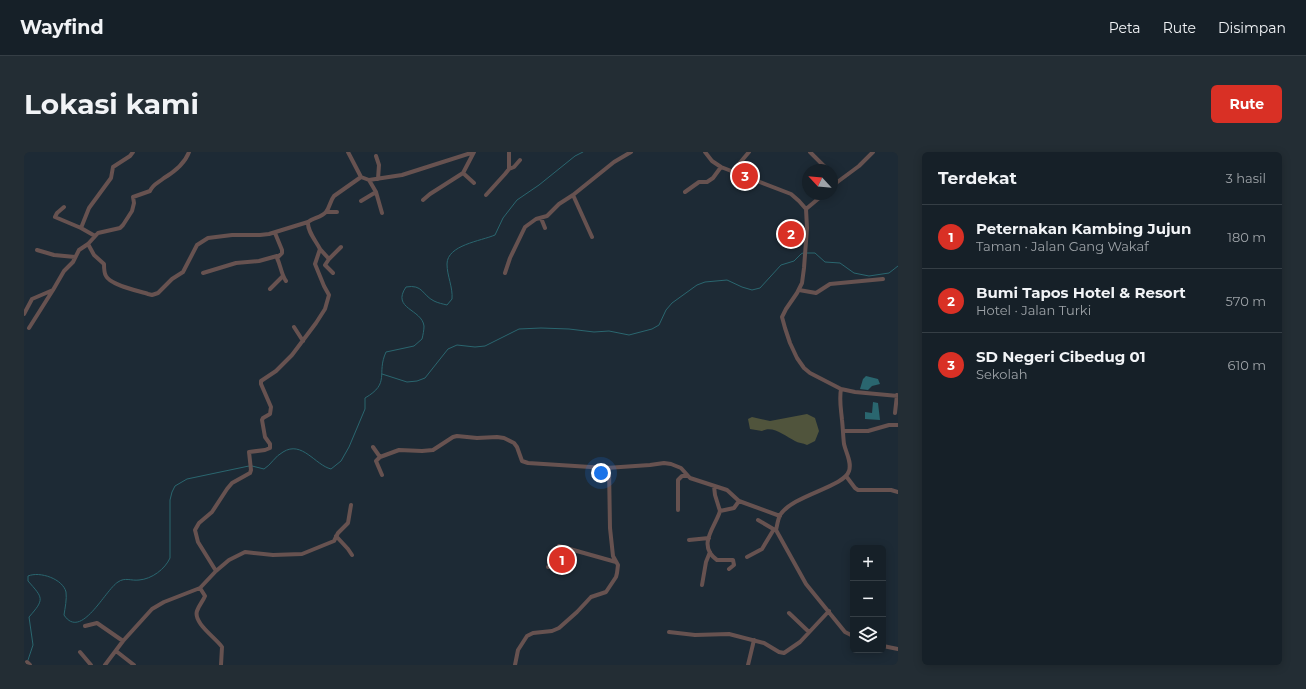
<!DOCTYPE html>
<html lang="id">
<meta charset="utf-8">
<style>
body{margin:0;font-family:Montserrat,sans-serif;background:#232d34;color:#f1f3f6}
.controls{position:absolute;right:12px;bottom:12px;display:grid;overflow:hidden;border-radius:6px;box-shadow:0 2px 10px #0003}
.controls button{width:36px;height:36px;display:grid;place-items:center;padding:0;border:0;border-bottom:1px solid #353e45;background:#162028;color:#f1f3f6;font:20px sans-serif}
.compass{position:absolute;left:778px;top:12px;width:36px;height:36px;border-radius:50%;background:#162028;box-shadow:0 2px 10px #0003;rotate:296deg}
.you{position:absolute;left:577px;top:321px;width:14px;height:14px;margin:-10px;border:3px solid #fff;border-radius:50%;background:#1a73e8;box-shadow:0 0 0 6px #1a73e833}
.badge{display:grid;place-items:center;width:26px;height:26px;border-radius:50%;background:#d93025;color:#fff;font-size:13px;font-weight:700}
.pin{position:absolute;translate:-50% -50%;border:2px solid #fff;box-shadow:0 1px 4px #0006}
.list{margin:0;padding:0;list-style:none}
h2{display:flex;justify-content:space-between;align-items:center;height:52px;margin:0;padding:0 16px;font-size:17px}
h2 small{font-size:13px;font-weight:400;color:#9ea3a8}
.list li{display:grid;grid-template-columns:26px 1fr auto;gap:12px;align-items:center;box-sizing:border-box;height:64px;padding:0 16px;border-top:1px solid #353e45}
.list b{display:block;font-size:15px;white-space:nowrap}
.list p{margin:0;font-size:13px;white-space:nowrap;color:#9ea3a8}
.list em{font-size:13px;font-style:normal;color:#9ea3a8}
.icon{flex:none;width:22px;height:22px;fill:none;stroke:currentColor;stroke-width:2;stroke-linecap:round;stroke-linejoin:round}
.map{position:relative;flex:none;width:874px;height:513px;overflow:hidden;border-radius:6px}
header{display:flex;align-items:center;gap:24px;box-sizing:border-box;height:56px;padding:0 20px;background:#162028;border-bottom:1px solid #353e45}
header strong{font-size:19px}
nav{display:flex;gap:22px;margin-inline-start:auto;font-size:14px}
.intro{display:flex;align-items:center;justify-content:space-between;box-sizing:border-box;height:96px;padding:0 24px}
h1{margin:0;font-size:28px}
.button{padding:10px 18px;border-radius:6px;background:#d93025;color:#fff;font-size:14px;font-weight:700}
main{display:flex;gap:24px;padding:0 24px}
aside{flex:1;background:#162028;border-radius:6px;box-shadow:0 2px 10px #0003}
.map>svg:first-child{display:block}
.green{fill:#50543c}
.water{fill:#2a666f}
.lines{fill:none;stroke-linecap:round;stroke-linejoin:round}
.stream{stroke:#2a666f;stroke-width:1}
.minor{stroke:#675250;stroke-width:4}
</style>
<header>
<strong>Wayfind</strong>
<nav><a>Peta</a><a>Rute</a><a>Disimpan</a></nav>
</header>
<div class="intro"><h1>Lokasi kami</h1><a class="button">Rute</a></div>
<main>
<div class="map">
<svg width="874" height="513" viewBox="0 0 874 513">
<rect width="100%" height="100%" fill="#1d2a35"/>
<path class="green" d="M783,262L791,266L795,279L791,289L783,293C779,291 774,291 771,289C761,284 749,273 738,279L726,277L724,267L728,265L746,269Z"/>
<path class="water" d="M842,224L854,227L856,232L848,234L844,238L836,237L839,227Z
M849,250L854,251L856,268L841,267V260L848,261Z"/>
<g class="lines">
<path class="stream" d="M782,101H791L801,110L816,111L830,121L845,124L865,121L874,114
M358,222L383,230L393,229L401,226L424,197L433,193L451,195L461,194L495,177L517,176L545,177L570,180L585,179L605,183L628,177L635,173L642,158L648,151L673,133L681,130L703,128L718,135L728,138L736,136L757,113L770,109L777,102L779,101
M228,314L240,317C247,313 251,304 259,300C278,288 291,313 307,317L317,309L325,295L341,257V246C367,231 352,222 362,200L390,194L398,187C399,183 400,178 400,174C398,157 367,157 382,135C399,132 398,143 410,149C414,151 419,152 423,153L428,147C429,135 423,124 423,112C423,93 457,89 471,83L479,66L493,48L515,33L551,4L559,0
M4,508L9,493L5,465C21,447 19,446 4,429V424C16,419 39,427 42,440C43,447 41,456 40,463C57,489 81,438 94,430C101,425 107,429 115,428C128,427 141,417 146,406V348L148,340L151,334L163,327L225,314"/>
<path class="minor" d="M324,0L337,25L345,28L378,23L450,0
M681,0L688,9L697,15L767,42L775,49L782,57L783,76L780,116L778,131L773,141L762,157L758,165L761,176L766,191L773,206L780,216L786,221L817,237L831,240L874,244
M786,0L804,18
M352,4L355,13L354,27
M485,17L490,15L496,8
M709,19L725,0
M439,21L450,31
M808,24L812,31
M345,28L352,40L358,61
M808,34L835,14L849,0
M661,40L675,30H683L689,26L697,15
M462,43L481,22L485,17V0
M549,43L568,85
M399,48L406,42L439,21L450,0
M337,49L352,40
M40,55L33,61L31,65L57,76
M782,57L800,42
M302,60H313
M517,66L521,76
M251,81L258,98V101L253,106C257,114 257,122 262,129
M71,84L57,76L65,56L87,26L89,15L106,4L109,0
M64,92L70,103L80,112C80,116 80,121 82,124C86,133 115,139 124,142L128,143L134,141L148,127L159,120L173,93L184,86L208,83H236L245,82L284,70
M296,97L305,107L317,95
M13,98L30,103L51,105
M305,107L301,113L309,121
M179,121L212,111L235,109L253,104
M481,121L486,106L501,75L512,67L523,64L535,52L549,43L590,10L607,0
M246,137L259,124
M775,138L792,141L806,132L859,127
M0,162L8,147L29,138L40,119L49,110L55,98L64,92L74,81L96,76L99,73L108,59L110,51L109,45L126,39C129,32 134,31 140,26C150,20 161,11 165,0
M270,175L279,189
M5,176L29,138
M817,237C815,248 817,257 818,268C819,276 819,284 820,292C822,301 828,310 825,319C820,335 769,343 756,363C754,367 753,374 752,378L782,432L821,480L829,484
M871,261L873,243
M819,279H844L865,273H874
M349,295L356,305
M358,323L352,309L356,305L375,298L398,299L409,298L429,285L433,284L453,286L473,285L480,286L490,291L493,295L498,309L504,311L582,316L626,313L640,311L647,312L657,316L666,326L703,338L715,349L756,364
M822,324L831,336L834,338H867L874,340
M690,334L691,343L696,359
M654,358V328L658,324H664
M734,368L751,378
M312,384L324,397L328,403
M665,388L685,386
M723,405L738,397L750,377
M524,415L533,414L535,394L592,410
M705,417L710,413L709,408H693C672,393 692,374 696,359L710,356L715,349
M192,419L174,390L171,378L175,371L188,360L203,337L208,331L226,321L227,318L225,300L241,298L246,296V292L241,285L238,268L239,266L246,262L247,255L237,232V229L252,219L268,203L292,171L301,157L305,143L300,134L291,112L296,97C292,89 283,79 284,70C289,66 298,65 302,60C306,55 306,49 310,44L337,25
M678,433L682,410L686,400
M176,436L181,444C179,449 175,453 173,459C169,471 192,486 198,495L197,513
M765,461L785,480
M61,474L73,471L99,489
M645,480L671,483L705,482L740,491L755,500L760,501L776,490L805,459
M859,494L874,497
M92,499L110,513
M56,500L67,513
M3,510L6,513
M81,513L99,489L128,457L140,450L176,436L192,419L205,408L221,400L249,403L278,402L310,389L314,381L324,371L327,353
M491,513L494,498L503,484L509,481L528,479L535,476L553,460L567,445L582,440L592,425L593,421L594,413L589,404L586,376L585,316
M724,513L730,488"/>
</g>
</svg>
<div class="controls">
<button>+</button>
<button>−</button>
<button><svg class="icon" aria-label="layers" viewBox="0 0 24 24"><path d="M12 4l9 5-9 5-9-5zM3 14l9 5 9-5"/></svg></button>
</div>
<svg class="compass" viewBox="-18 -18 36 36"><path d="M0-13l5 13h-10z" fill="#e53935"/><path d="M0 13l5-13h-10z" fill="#9ea3a8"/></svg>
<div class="you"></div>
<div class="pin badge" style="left:538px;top:408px">1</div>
<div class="pin badge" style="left:767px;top:82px">2</div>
<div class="pin badge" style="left:721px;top:24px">3</div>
</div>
<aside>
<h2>Terdekat<small>3 hasil</small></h2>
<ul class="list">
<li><span class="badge">1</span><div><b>Peternakan Kambing Jujun</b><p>Taman · Jalan Gang Wakaf</p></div><em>180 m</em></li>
<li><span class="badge">2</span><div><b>Bumi Tapos Hotel &amp; Resort</b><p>Hotel · Jalan Turki</p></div><em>570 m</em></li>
<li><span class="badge">3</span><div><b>SD Negeri Cibedug 01</b><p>Sekolah</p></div><em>610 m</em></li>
</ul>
</aside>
</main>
